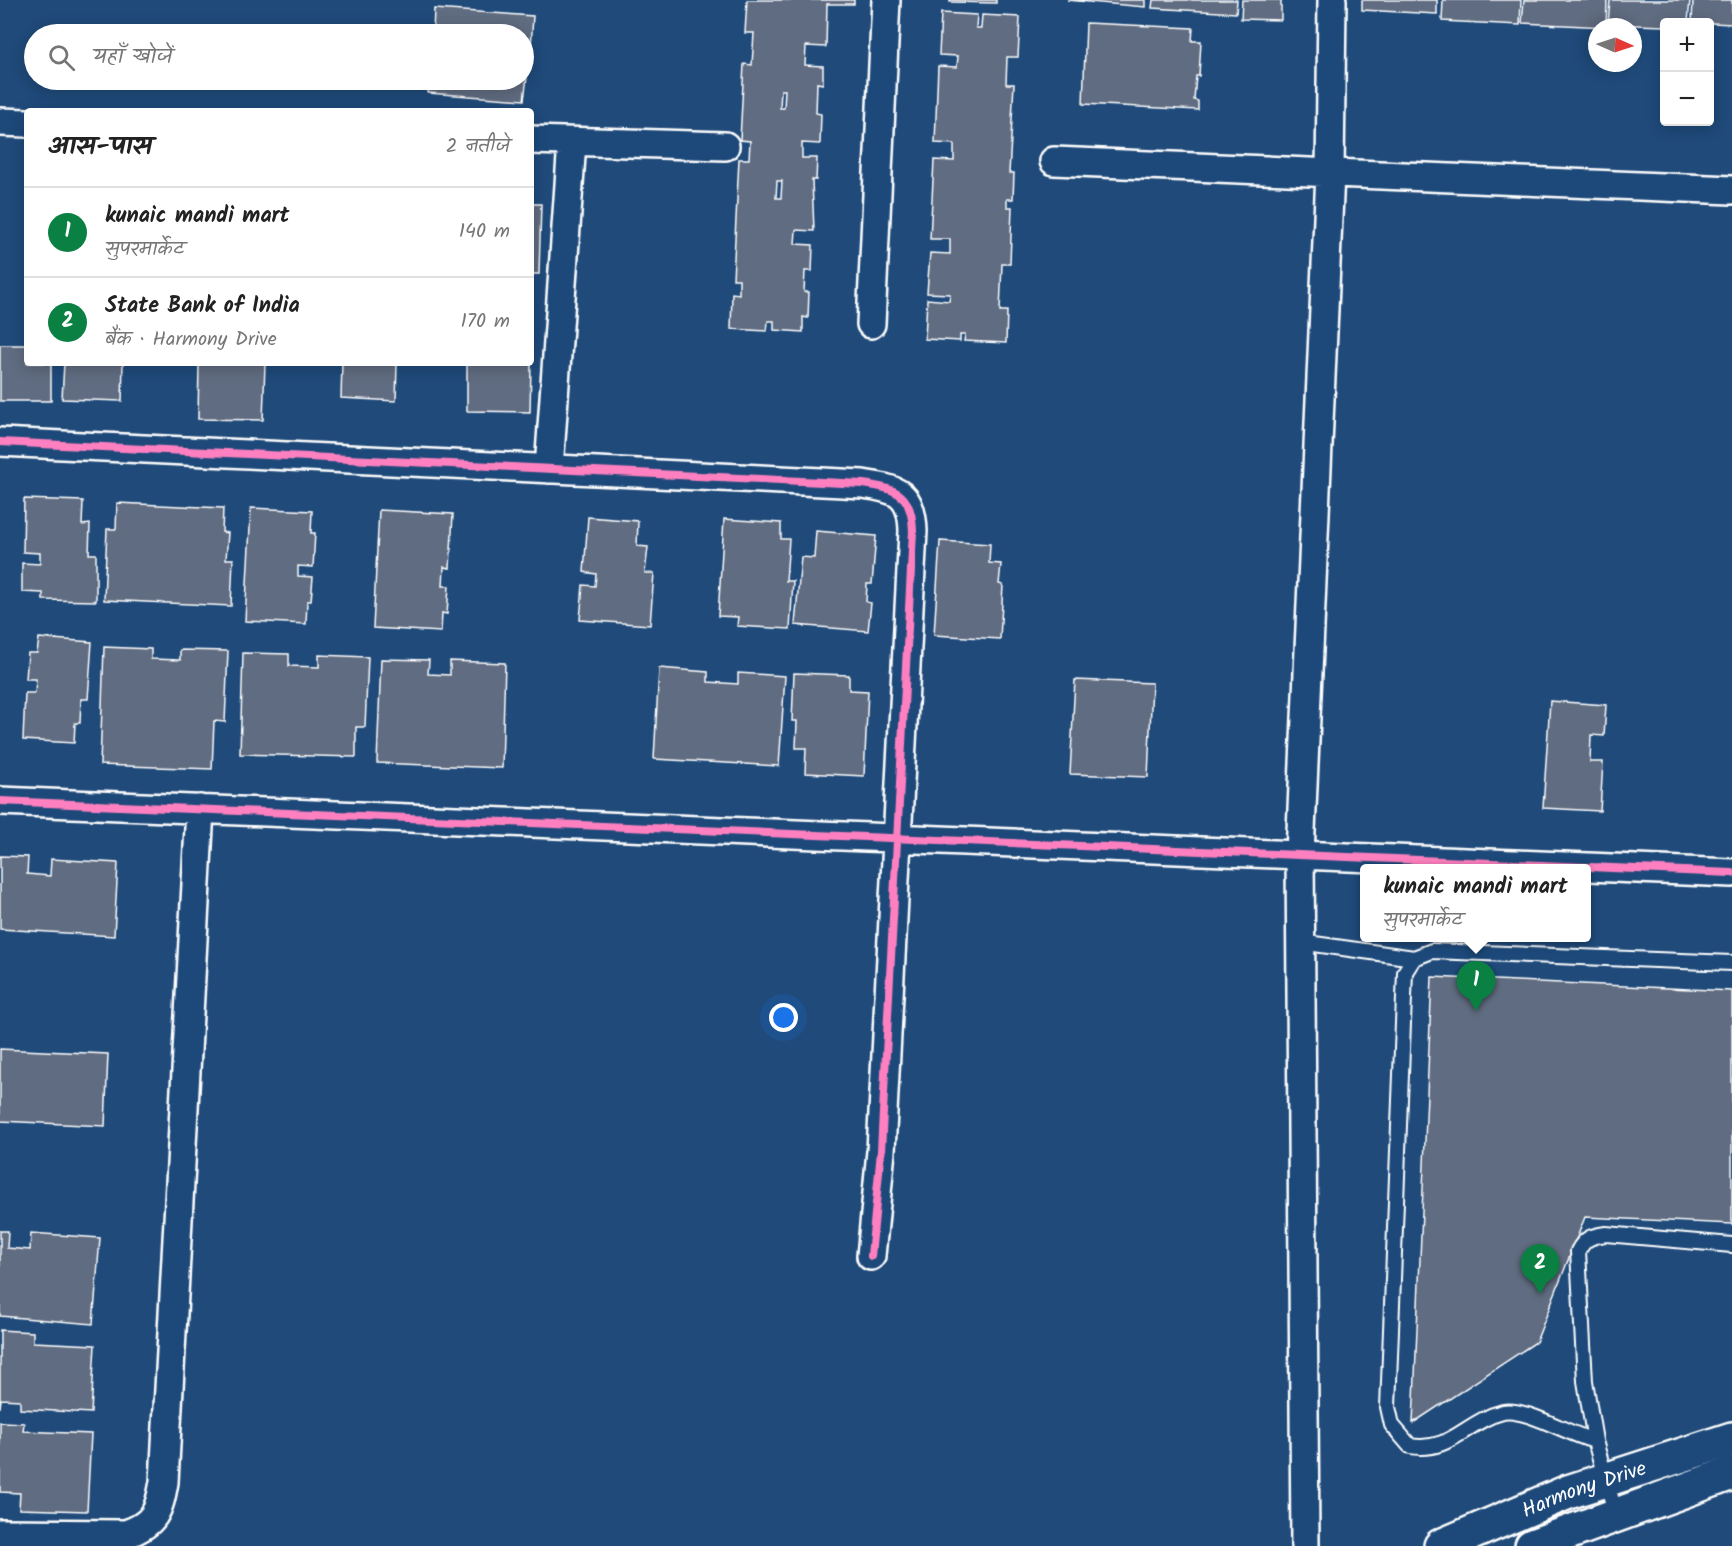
<!DOCTYPE html>
<html lang="hi">
<meta charset="utf-8">
<style>
body{margin:0;font-family:Kalam,"Playpen Sans Deva",sans-serif;background:#f6f6f6;color:#222}
.controls{position:absolute;right:18px;top:18px;display:grid;overflow:hidden;border-radius:6px;box-shadow:0 3px 15px #0003}
.controls button{width:54px;height:54px;display:grid;place-items:center;padding:0;border:0;border-bottom:2px solid #e0e0e0;background:#fff;color:#222;font:30px sans-serif}
.compass{position:absolute;left:1588px;top:18px;width:54px;height:54px;border-radius:50%;background:#fff;box-shadow:0 3px 15px #0003;rotate:93deg}
.you{position:absolute;left:784px;top:1018px;width:21px;height:21px;margin:-15px;border:4px solid #fff;border-radius:50%;background:#1a73e8;box-shadow:0 0 0 9px #1a73e833}
.badge{display:grid;place-items:center;width:39px;height:39px;border-radius:50%;background:#0b8043;color:#fff;font-size:20px;font-weight:700}
.pin{position:absolute;translate:-50% -50px;filter:drop-shadow(0 2px 3px #0008)}
.pin::after{content:'';position:absolute;top:32px;width:21px;height:18px;background:inherit;clip-path:polygon(0 0,100% 0,50% 100%)}
.popup{position:absolute;left:1360px;top:864px;width:231px;height:78px;box-sizing:border-box;display:grid;place-content:center;border-radius:6px;background:#fff;filter:drop-shadow(0 2px 4px #0005);font-size:20px;white-space:nowrap;color:#767676}
.popup b{font-size:22px;color:#222}
.popup::after{content:'';position:absolute;left:50%;top:100%;margin-left:-12px;border:12px solid transparent;border-top-color:#fff}
.list{margin:0;padding:0;list-style:none}
h2{display:flex;justify-content:space-between;align-items:center;height:78px;margin:0;padding:0 24px;font-size:26px}
h2 small{font-size:20px;font-weight:400;color:#767676}
.list li{display:grid;grid-template-columns:39px 1fr auto;gap:18px;align-items:center;box-sizing:border-box;height:90px;padding:0 24px;border-top:2px solid #e0e0e0}
.list b{display:block;font-size:22px;white-space:nowrap}
.list p{margin:0;font-size:20px;white-space:nowrap;color:#767676}
.list em{font-size:20px;font-style:normal;color:#767676}
.icon{flex:none;width:33px;height:33px;fill:none;stroke:currentColor;stroke-width:2;stroke-linecap:round;stroke-linejoin:round}
.map{position:relative;flex:none;width:1732px;height:1546px;overflow:hidden}
.search{position:absolute;background:#fff;box-shadow:0 3px 15px #0003;left:24px;top:24px;width:510px;height:66px;display:flex;align-items:center;gap:15px;box-sizing:border-box;padding:0 21px;border-radius:33px;color:#767676;font-size:22px}
.panel{position:absolute;background:#fff;box-shadow:0 3px 15px #0003;left:24px;top:108px;width:510px;height:258px;border-radius:6px}
.map>svg:first-child{display:block}
.building{fill:#616c81;stroke:#fff;stroke-width:1.5;fill-rule:evenodd}
.lines{fill:none;stroke-linecap:round;stroke-linejoin:round}
.lane-casing{stroke:#fff;stroke-width:18}
.street-casing{stroke:#fff;stroke-width:32}
.secondary-casing{stroke:#fff;stroke-width:38}
.lane{stroke:#1f4a7a;stroke-width:14}
.street{stroke:#1f4a7a;stroke-width:27}
.secondary{stroke:#1f4a7a;stroke-width:33}
.cycleway-casing{stroke:#1f4a7a;stroke-width:11}
.cycleway{stroke:#ff80c0;stroke-width:8}
.labels{text-anchor:middle;stroke-width:4.5;stroke-linejoin:round;paint-order:stroke}
.street-label{font-size:21px;fill:#fff;stroke:#1f4a7a}
</style>
<div class="map">
<svg width="1732" height="1546" viewBox="0 0 1732 1546">
<rect width="100%" height="100%" fill="#1f4a7a"/>
<filter id="ink" filterUnits="userSpaceOnUse"><feTurbulence type="fractalNoise" baseFrequency=".0167" numOctaves="2"/><feDisplacementMap in="SourceGraphic" scale="12" xChannelSelector="R" yChannelSelector="G"/><feConvolveMatrix kernelMatrix="1 2 1 2 8 2 1 2 1" color-interpolation-filters="sRGB"/></filter>
<g filter="url(#ink)">
<path class="building" d="M747,0H854V4H827L826,47L806,46L805,65L823,66V84L817,83L816,113L821,114L820,144L802,143V158H817L816,180H812L814,231L796,230L795,244L813,245L812,271H805L804,292H809L808,318L803,317V332L774,330V321H768L767,331L731,329L732,293L739,294V279H733L739,159H749L750,141L740,140L744,64L752,65L754,33H745ZM781,90H785L784,108H780ZM777,181H782L781,198H776Z
M950,0H996V3L950,2Z
M1067,0H1145V7Z
M1153,0H1237L1236,13L1152,8Z
M1242,0H1281V20L1241,19Z
M1362,0H1437V14L1362,10Z
M1443,0H1521L1520,25L1442,21Z
M1524,0H1607L1606,27L1522,23Z
M1610,0H1690L1688,22H1664V26L1608,24Z
M1693,0H1732V24L1692,22Z
M434,9L533,16L531,47H524V34H433Z
M941,13L977,15L976,28H981L982,15L1020,17L1018,57H1007L1006,84H1014L1009,173H1014L1013,199H1007V207H1012L1010,264H1002L1000,311H1007L1006,343L964,341L965,335H960V341L925,339L927,299L949,301L950,294L927,293L930,253L950,254V239H930L934,160L954,161V144L935,143L938,66L957,67L958,56L939,55Z
M1086,23L1193,28L1192,41H1201L1199,76H1196L1194,100L1198,101V110L1083,104Z
M524,54H530L524,100L428,93L429,80H524Z
M531,204H541L539,274H531Z
M0,345H27V363H51V401H0Z
M64,363H123L122,401L62,399Z
M199,363H265L263,420L198,419Z
M342,363H397L396,401L341,398Z
M467,363L531,364L530,412L467,411Z
M24,499L83,501L82,525L90,524L89,554H96V601L43,600V593L22,592V563L40,564V553L23,552Z
M117,503L223,508L222,532L228,533L226,559H233L231,606L104,600L107,529H116Z
M251,508L312,511L311,533H315L313,567L298,566V576L313,577L311,601H307L306,624L245,621Z
M379,510L453,514L450,568L444,567L443,586H449L447,614L442,613L441,632L373,628Z
M588,517L638,521L637,546L648,547L645,573H654L650,625L580,620L583,585L595,586L596,574L584,572Z
M724,519L781,523V539H789L786,581H793L790,629L737,626L738,617L718,616Z
M816,531L876,536L872,584H867L866,602L871,603L868,631L795,625L801,557L814,558Z
M940,541L990,544L989,563L1001,564L999,584L1003,585L1000,639L934,635Z
M39,638L92,642L88,699H81L80,723H75L74,743L23,740L25,693H35L36,679H26L28,653H37Z
M104,647L151,649V659L180,660V650L228,651L225,722L214,721L212,769L100,765Z
M243,653L289,654V666L319,667V655L368,657L365,727H356V757L240,754Z
M381,659L429,660L428,674L450,675V661L505,663L502,768L377,763Z
M659,668L708,672V682L738,684V673L785,676L779,766L654,759Z
M794,673L849,675V690L868,691L864,776L805,773L806,748H796L797,721H792Z
M1075,680L1152,683L1148,777L1070,774Z
M1550,701L1606,705L1604,736L1591,735L1590,762H1603L1600,811L1543,808Z
M0,856L28,857L27,874L50,876L51,859L118,863L114,936L0,929Z
M1432,977L1732,991V1224L1585,1217L1536,1342L1413,1423Z
M0,1049L108,1054L105,1126L0,1121Z
M0,1231H8L7,1248L30,1250L31,1233L100,1238L93,1324L0,1316Z
M0,1330L33,1332V1342L95,1345L91,1413L20,1409V1400L1,1399L0,1408Z
M0,1422L24,1423L23,1431L91,1434L87,1511L19,1509L20,1493L0,1492Z"/>
<g class="lines">
<g class="lane-casing">
<path id="lane" d="M1300,942L1414,958
M1595,1441C1570,1435 1524,1407 1503,1412C1466,1421 1451,1453 1410,1446L1392,1425L1388,1407L1405,972L1414,958L1432,951L1732,963
M1616,1515L1595,1441L1585,1381L1578,1251C1585,1238 1591,1236 1606,1234L1732,1245"/>
</g>
<g class="street-casing">
<path id="street" d="M0,122L27,123
M531,140L725,146
M1054,161L1732,190
M871,324L886,0
M0,442L863,484C897,489 912,493 913,531L881,1151L871,1256
M549,469L572,142
M0,801L1732,873
M0,1533L126,1534C155,1524 159,1511 164,1482L200,809
M1305,1546L1300,854L1330,173L1332,0"/>
</g>
<g class="secondary-casing">
<g id="secondary">
<path id="s1" d="M1441,1546L1568,1492L1732,1439"/>
<path d="M1532,1546L1732,1473"/>
</g>
</g>
<use href="#lane" class="lane"/>
<use href="#street" class="street"/>
<use href="#secondary" class="secondary"/>
<g class="cycleway-casing">
<path id="cycleway" d="M0,442L863,484C897,489 912,493 913,531L881,1151L871,1256
M0,801L1732,873"/>
</g>
<use href="#cycleway" class="cycleway"/>
</g>
</g>
<g class="labels">
<g class="street-label">
<text dy="7" stroke="none"><textPath href="#s1" startOffset="154">Harmony Drive</textPath></text>
</g>
</g>
</svg>
<div class="controls">
<button>+</button>
<button>−</button>
</div>
<svg class="compass" viewBox="-18 -18 36 36"><path d="M0-13l5 13h-10z" fill="#e53935"/><path d="M0 13l5-13h-10z" fill="#767676"/></svg>
<div class="you"></div>
<div class="pin badge" style="left:1476px;top:1011px">1</div>
<div class="popup"><b>kunaic mandi mart</b>सुपरमार्केट</div>
<div class="pin badge" style="left:1540px;top:1294px">2</div>
<div class="search"><svg class="icon" aria-label="search" viewBox="0 0 24 24"><circle cx="10" cy="10" r="6"/><path d="M15 15l6 6"/></svg>यहाँ खोजें</div>
<section class="panel">
<h2>आस-पास<small>2 नतीजे</small></h2>
<ul class="list">
<li><span class="badge">1</span><div><b>kunaic mandi mart</b><p>सुपरमार्केट</p></div><em>140 m</em></li>
<li><span class="badge">2</span><div><b>State Bank of India</b><p>बैंक · Harmony Drive</p></div><em>170 m</em></li>
</ul>
</section>
</div>
